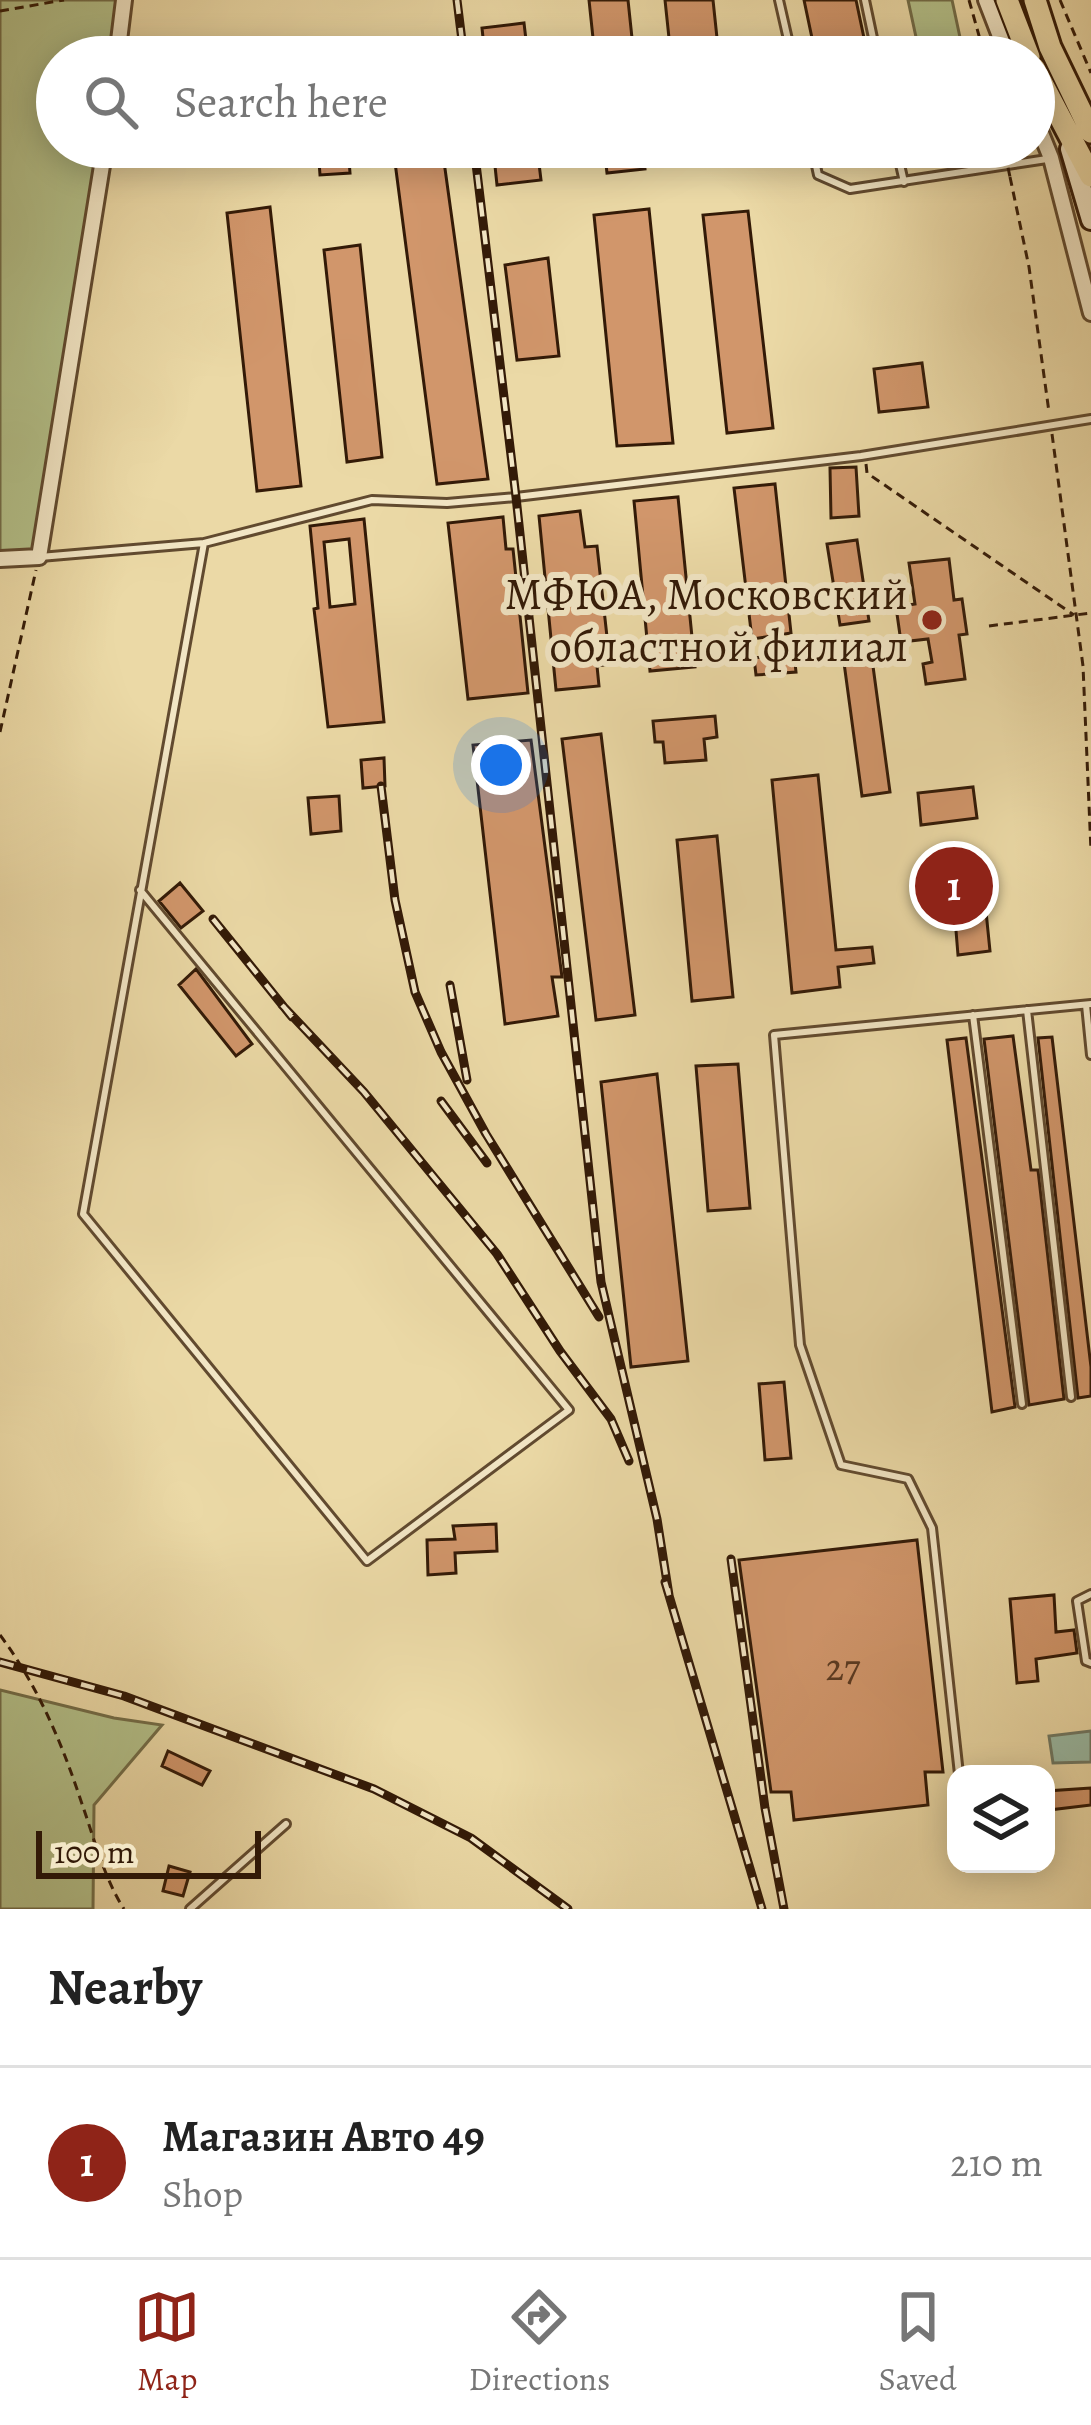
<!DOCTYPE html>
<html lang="en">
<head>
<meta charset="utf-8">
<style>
  :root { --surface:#fff; --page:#f6f6f6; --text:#222; --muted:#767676; --line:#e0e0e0; --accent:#8f2418 }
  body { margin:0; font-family:Alegreya,serif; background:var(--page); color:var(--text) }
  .controls { position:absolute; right:36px; bottom:36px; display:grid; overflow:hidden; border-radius:24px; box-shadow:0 6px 30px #0003 }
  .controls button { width:108px; height:108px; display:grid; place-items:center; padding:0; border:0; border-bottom:3px solid var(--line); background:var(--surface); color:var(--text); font:60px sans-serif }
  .scale { position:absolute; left:36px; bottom:30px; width:225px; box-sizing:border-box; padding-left:12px; border:6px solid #331a07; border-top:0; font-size:33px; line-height:42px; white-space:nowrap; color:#331a07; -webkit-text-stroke:9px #f2e6c5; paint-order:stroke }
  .you { position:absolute; left:501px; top:765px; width:42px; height:42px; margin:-30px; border:9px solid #fff; border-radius:50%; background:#1a73e8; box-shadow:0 0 0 18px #1a73e833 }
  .badge { display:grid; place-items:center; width:78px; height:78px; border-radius:50%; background:var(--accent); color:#fff; font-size:39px; font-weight:700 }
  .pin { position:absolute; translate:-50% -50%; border:6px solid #fff; box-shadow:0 3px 12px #0006 }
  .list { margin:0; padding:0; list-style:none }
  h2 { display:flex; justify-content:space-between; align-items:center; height:156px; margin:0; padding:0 48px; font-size:51px }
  h2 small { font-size:39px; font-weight:400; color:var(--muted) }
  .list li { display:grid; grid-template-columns:78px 1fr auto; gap:36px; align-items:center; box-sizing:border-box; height:192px; padding:0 48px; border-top:3px solid var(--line) }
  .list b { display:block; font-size:45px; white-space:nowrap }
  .list p { margin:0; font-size:39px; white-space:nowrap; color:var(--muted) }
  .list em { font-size:39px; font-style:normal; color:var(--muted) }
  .icon { flex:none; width:66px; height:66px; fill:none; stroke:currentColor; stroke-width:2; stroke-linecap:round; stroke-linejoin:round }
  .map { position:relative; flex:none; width:1091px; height:1909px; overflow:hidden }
  .search { position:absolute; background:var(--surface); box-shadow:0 6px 30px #0003; left:36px; right:36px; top:36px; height:132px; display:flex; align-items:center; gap:30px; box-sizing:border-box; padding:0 42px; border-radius:66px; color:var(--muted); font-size:45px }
  .sheet { height:348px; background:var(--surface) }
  nav { display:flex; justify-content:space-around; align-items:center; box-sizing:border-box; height:168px; border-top:3px solid var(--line); background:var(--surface); font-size:33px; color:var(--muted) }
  nav a { display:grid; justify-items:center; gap:6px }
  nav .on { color:var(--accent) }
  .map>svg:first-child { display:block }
  .green { fill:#b3c089; stroke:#736d48; stroke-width:3 }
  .water { fill:#99baa4; stroke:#707a65; stroke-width:3 }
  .building { fill:#d1966b; stroke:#331a07; stroke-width:3; fill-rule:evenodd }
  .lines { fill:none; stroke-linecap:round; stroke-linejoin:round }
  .lane-casing { stroke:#614a2f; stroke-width:12 }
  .street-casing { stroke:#614a2f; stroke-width:20 }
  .secondary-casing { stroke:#331a07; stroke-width:24 }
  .primary-casing { stroke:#331a07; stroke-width:27 }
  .path { stroke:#331a07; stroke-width:3; stroke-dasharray:9 6; stroke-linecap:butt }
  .lane { stroke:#f2e6c5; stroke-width:6 }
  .street { stroke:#f2e6c5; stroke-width:14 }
  .secondary { stroke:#f2e6c5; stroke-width:18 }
  .primary { stroke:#ebd9a6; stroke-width:21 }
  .rail-casing { stroke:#331a07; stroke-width:9 }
  .rail { stroke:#f2e6c5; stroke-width:4.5; stroke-dasharray:14; stroke-linecap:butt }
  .path-bridge { stroke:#331a07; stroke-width:3; stroke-dasharray:9 6; stroke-linecap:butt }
  .poi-dot { fill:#8f2418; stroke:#f2e6c5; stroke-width:4.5 }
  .labels { text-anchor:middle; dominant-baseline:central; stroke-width:12; stroke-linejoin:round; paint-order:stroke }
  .number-label { font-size:39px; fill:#5a3920 }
  .poi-label { font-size:45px; fill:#331a07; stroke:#f2e6c5; text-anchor:end }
</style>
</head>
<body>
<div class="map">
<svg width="1091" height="1909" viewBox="0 0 1091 1909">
  <rect width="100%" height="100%" fill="#ebd9a6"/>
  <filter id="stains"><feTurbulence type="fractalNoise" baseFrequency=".00167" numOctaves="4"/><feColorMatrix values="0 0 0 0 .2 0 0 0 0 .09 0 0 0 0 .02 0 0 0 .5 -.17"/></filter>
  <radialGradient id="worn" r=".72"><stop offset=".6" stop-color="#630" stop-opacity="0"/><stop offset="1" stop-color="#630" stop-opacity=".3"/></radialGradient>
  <path class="green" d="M0 0H124L117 57H57V147H105L39 557 0 559Z
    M908 0H952L961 42 919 51Z
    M0 1690 114 1718 162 1725 94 1805 93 1909H0Z"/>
  <path class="water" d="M1091 1731V1762L1053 1763 1049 1736Z"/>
  <path class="building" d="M589 0H628L634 57H595Z
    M665 0H713L719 57H671Z
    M804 0H856L868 57H816Z
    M524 23 528 57H485L482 28Z
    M318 147H348L350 173 320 175Z
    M393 147H442L488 479 437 484Z
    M493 147H537L541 180 497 185Z
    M604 147H643L645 169 607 173Z
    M952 147H995L996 152 955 161Z
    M270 207 301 486 257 491 227 213Z
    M649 209 673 443 617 446 594 215Z
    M748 211 773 428 727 433 703 215Z
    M360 245 382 457 347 462 324 250Z
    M548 258 559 356 517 360 505 265Z
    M922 363 928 407 879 412 874 369Z
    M856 467 859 516 831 518 830 468Z
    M775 484 791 633 752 639 734 488Z
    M678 497 695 667 650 671 634 501Z
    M580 511 585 547 597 546 610 664 597 666 599 686 556 690 539 516Z
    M503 517 506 549H513L528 693 468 699 448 523Z
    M364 519 384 722 328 727 314 609 318 608 310 526ZM349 539 355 604 330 607 324 542Z
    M857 540 869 621 840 625 827 544Z
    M949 559 954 600 962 599 967 634 959 635 965 679 926 684 923 664 932 662 928 639 901 642 896 607 915 604 909 563Z
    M870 644 890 792 862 796 842 648Z
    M794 653 796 672 756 675 754 658Z
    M715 716 717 737 704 739 706 760 665 763 663 742H655L653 721Z
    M601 734 635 1015 596 1020 562 739Z
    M531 740 562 977H552L558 1016 505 1024 473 745Z
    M384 758 385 786 363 788 361 760Z
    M818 775 836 950 872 947 874 963 838 967 840 987 792 993 772 780Z
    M973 787 977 818 921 825 918 793Z
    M339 796 341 831 311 834 308 798Z
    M717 836 733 997 692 1001 677 840Z
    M980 852 990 951 958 955 954 906 928 908 923 867 953 864 952 855Z
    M180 883 203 911 181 928 159 901Z
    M196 969 252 1044 236 1056 179 985Z
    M1013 1036 1031 1170H1038L1064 1399 1029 1405 984 1039Z
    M1052 1037 1091 1367V1396L1078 1398 1038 1038Z
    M966 1038 1015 1407 992 1412 947 1040Z
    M738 1064 750 1208 708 1211 696 1066Z
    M657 1074 688 1361 631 1367 601 1082Z
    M784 1382 791 1458 765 1460 759 1384Z
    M496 1524 497 1551 455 1553 456 1573 428 1575 427 1540 455 1539 453 1526Z
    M917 1540 943 1772H925L928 1805 794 1820 791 1792H771L739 1560Z
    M1054 1595 1056 1632 1074 1630 1077 1653 1036 1659 1038 1681 1017 1683 1010 1599Z
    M168 1751 210 1771 202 1785 162 1766Z
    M1091 1788V1805L1049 1810 1047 1791Z
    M169 1866 190 1872 183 1896 163 1891Z"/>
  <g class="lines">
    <defs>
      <path id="lane" d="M779 0 792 57
        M865 0 877 57
        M812 147 818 175 850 189 1047 159
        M896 147 904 182
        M40 557 204 543
        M140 890 569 1410 367 1561 83 1214 204 543 372 500 447 503 516 497 861 456 1091 419
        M1086 1005 1091 1055
        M1027 1010 1071 1397
        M973 1015 1022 1404
        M1091 1594 1077 1601 1086 1661 1091 1663
        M959 1774 932 1528 908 1479 841 1465 800 1345 774 1035 1091 1004
        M190 1909 286 1824"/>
      <path id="street" d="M986 0 1008 57
        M117 57 124 0
        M1034 116 1051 158 1091 313
        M0 559 39 557 105 147"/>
      <path id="secondary" d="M1070 149 1091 220"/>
      <path id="primary" d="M1007 0 1029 57
        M1035 0 1050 47 1091 132
        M1034 68 1091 176"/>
    </defs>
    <use href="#lane" class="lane-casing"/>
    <use href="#street" class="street-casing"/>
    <use href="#secondary" class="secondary-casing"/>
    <use href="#primary" class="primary-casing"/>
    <path class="path" d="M969 0 985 57
      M1060 0 1091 73
      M0 11 64 0
      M1004 147 1005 153
      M1010 177 1029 267 1049 412
      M1052 434 1083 666 1091 851
      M866 464 867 473 1074 615
      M989 626 1091 613
      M0 732 36 570
      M0 1635C38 1686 62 1743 82 1804 94 1838 104 1878 124 1909"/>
    <use href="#lane" class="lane"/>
    <use href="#street" class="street"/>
    <use href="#secondary" class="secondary"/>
    <use href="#primary" class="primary"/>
    <defs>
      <path id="rail" d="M457 0 464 57
        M474 147 516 497 601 1282 657 1519 669 1595
        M381 786 395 900 415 992 441 1052 486 1134 599 1317
        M213 919 292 1017
        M450 985 467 1080
        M282 1005 364 1092 497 1254 560 1351 611 1419 629 1461
        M441 1101 487 1163
        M731 1559 765 1808 784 1909
        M665 1582 762 1909
        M0 1662 124 1696 374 1789 471 1838 568 1909"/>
    </defs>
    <use href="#rail" class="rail-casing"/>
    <use href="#rail" class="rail"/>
    <path class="path-bridge" d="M1005 153 1010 177"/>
  </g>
  <circle class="poi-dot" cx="932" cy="620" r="12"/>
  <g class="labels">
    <g class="number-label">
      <text x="843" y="1666">27</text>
    </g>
    <g class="poi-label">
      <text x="908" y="594">МФЮА, Московский<tspan x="908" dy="52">областной филиал</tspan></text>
    </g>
  </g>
  <rect width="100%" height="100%" filter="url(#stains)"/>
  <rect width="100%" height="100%" fill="url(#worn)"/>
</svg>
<div class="controls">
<button><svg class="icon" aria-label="layers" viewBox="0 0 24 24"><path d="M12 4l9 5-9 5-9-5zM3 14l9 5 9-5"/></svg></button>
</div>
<div class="scale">100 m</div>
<div class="you"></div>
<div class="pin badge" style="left:954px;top:886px">1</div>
<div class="search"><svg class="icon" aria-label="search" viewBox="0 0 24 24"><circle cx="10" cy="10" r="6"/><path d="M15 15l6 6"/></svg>Search here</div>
</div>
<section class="sheet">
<h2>Nearby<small></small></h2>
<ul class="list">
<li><span class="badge">1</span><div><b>Магазин Авто 49</b><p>Shop</p></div><em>210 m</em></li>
</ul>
</section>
<nav>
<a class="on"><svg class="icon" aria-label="map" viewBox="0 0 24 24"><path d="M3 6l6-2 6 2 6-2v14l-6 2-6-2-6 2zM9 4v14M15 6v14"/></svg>Map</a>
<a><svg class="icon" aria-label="directions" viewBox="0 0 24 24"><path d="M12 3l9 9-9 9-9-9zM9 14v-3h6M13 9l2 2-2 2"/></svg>Directions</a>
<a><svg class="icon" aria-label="saved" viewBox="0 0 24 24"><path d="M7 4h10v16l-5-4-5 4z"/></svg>Saved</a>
</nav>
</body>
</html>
